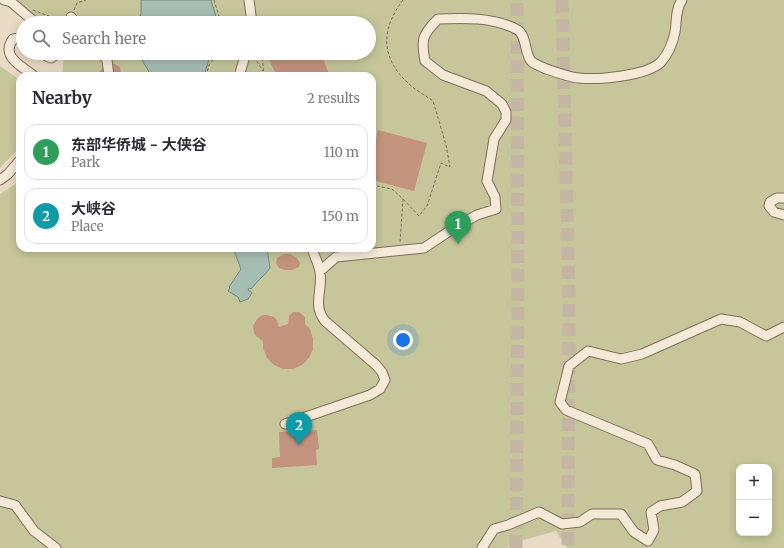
<!DOCTYPE html>
<html lang="en">
<head>
<meta charset="utf-8">
<style>
  :root { --surface:#fff; --page:#f2f2f3; --text:#2b2b33; --muted:#7c7c81; --line:#e1e1e2; --accent:#ea580c }
  body { margin:0; font-family:Merriweather,"Noto Sans SC",serif; background:var(--page); color:var(--text) }
  .controls { position:absolute; right:12px; bottom:12px; display:grid; overflow:hidden; border-radius:8px; box-shadow:0 2px 10px #0003 }
  .controls button { width:36px; height:36px; display:grid; place-items:center; padding:0; border:0; border-bottom:1px solid var(--line); background:var(--surface); color:var(--text); font:20px sans-serif }
  .you { position:absolute; left:403px; top:340px; width:14px; height:14px; margin:-10px; border:3px solid #fff; border-radius:50%; background:#1a73e8; box-shadow:0 0 0 6px #1a73e833 }
  .badge { display:grid; place-items:center; width:26px; height:26px; border-radius:50%; background:var(--accent); color:#fff; font-size:13px; font-weight:700 }
  .pin { position:absolute; translate:-50% -33px; filter:drop-shadow(0 1px 2px #0008) }
  .pin::after { content:''; position:absolute; top:21px; width:14px; height:12px; background:inherit; clip-path:polygon(0 0,100% 0,50% 100%) }
  .list { margin:0; padding:0; list-style:none }
  h2 { display:flex; justify-content:space-between; align-items:center; height:52px; margin:0; padding:0 16px; font-size:17px }
  h2 small { font-size:13px; font-weight:400; color:var(--muted) }
  .list li { display:grid; grid-template-columns:26px 1fr auto; gap:12px; align-items:center; box-sizing:border-box; height:56px; margin:0 8px 8px; padding:0 8px; border:1px solid var(--line); border-radius:12px }
  .list b { display:block; font-size:15px; white-space:nowrap }
  .list p { margin:0; font-size:13px; white-space:nowrap; color:var(--muted) }
  .list em { font-size:13px; font-style:normal; color:var(--muted) }
  .icon { flex:none; width:22px; height:22px; fill:none; stroke:currentColor; stroke-width:2; stroke-linecap:round; stroke-linejoin:round }
  .map { position:relative; flex:none; width:784px; height:548px; overflow:hidden }
  .search { position:absolute; background:var(--surface); box-shadow:0 2px 10px #0003; left:16px; top:16px; width:360px; height:44px; display:flex; align-items:center; gap:10px; box-sizing:border-box; padding:0 14px; border-radius:22px; color:var(--muted); font-size:15px }
  .panel { position:absolute; background:var(--surface); box-shadow:0 2px 10px #0003; left:16px; top:72px; width:360px; height:180px; border-radius:12px }
  .map>svg:first-child { display:block }
  .green { fill:#c6c69a; fill-rule:evenodd }
  .water { fill:#a6bdb4; stroke:#6e8a80 }
  .building { fill:#c4937e }
  .lines { fill:none; stroke-linecap:round; stroke-linejoin:round }
  .highway-tunnel { stroke:#c5b6a4; stroke-width:13; stroke-dasharray:13 6; stroke-linecap:butt }
  .minor-casing { stroke:#826c5d; stroke-width:11 }
  .path { stroke:#826c5d; stroke-width:1; stroke-dasharray:3 2; stroke-linecap:butt }
  .minor { stroke:#f5e9d7; stroke-width:9 }
</style>
</head>
<body>
<div class="map">
<svg width="784" height="548" viewBox="0 0 784 548">
  <rect width="100%" height="100%" fill="#e9dac5"/>
  <path class="green" d="M17 0H784V548H567L556 531 512 543 507 548H0V194L20 181V248H372V76H62L64 53H369V23H43ZM739 467H769V533H739Z
    M0 66 20 80V147L0 168Z"/>
  <path class="water" d="M141 0H211L218 23H132L141 15Z
    M141 53H211L204 76H150C149 67 140 63 141 53Z
    M233 248H267L270 268C265 275 257 281 251 289L249 288 248 290 252 293 248 299 240 302 238 297 228 291 230 288 229 287 241 269Z"/>
  <path class="building" d="M268 53 275 54 276 53H318L323 59 330 76H277L268 58Z
    M109 64H115L120 67 121 76H100V71L104 67Z
    M378 130 427 143 414 191 372 180V153Z
    M273 248H293L290 250 284 251Z
    M284 254H290L297 258 300 263 299 267 292 270H285L279 268 276 263 277 258Z
    M293 312H299L305 317V324L310 329 313 339V349L309 358 302 365 293 369H283L274 365 267 358 263 348V341L256 336 254 333 253 326 257 319 263 315H267L274 317 277 320 279 327 288 324 289 316Z
    M317 430 319 449 316 450 317 465 272 468V458L280 457 279 432Z"/>
  <g class="lines">
    <path class="highway-tunnel" d="M562 0 569 300 568 548
      M516 548 518 288 517 0"/>
    <defs>
      <path id="minor" d="M4 0 11 2 36 23
        M249 0 252 23
        M71 17 76 23
        M23 39 20 38 13 39C0 57 22 66 34 76
        M41 53 44 55 51 58 58 53
        M101 53 107 60 109 76
        M239 76 246 53
        M0 180 8 174 20 160
        M784 198H777L770 202 769 206 774 212 784 215
        M320 271 336 257 424 248 454 228 477 215 496 209 495 197 487 181 494 139 506 120V112L502 104 486 91 443 75 425 61C421 39 422 35 438 19 463 18 493 17 516 29 527 34 524 52 531 61 534 64 540 66 544 68 555 72 568 77 579 78 598 80 647 76 661 62 668 54 673 42 675 32 677 21 675 10 682 0
        M285 424 370 395 380 389 385 380 382 372 376 365 325 321C312 305 323 290 320 272 319 264 314 256 312 248
        M0 501 15 505 34 531 56 548
        M482 548 494 529 508 525 539 512 562 524 580 522 592 514H621L634 532 648 541 654 530 651 512 660 506 682 502 697 491 695 474 675 465 657 460 648 444 566 410 560 402 569 366 588 351 621 359 642 354 721 319 740 322 766 336 784 327"/>
    </defs>
    <use href="#minor" class="minor-casing"/>
    <path class="path" d="M214 0 221 23
      M403 0C381 29 380 57 408 83 415 90 425 95 433 101L446 145 450 167 441 163 427 206 419 216 403 199
      M33 10 59 20 64 19
      M74 10 77 3 86 0
      M262 53 264 76
      M254 57 263 71
      M206 76 209 65 215 57V53
      M372 185 392 189 403 199 400 243"/>
    <use href="#minor" class="minor"/>
  </g>
</svg>
<div class="controls">
<button>+</button>
<button>−</button>
</div>
<div class="you"></div>
<div class="pin badge" style="left:458px;top:244px;background:#2e9e5b">1</div>
<div class="pin badge" style="left:299px;top:445px;background:#0f9aa8">2</div>
<div class="search"><svg class="icon" aria-label="search" viewBox="0 0 24 24"><circle cx="10" cy="10" r="6"/><path d="M15 15l6 6"/></svg>Search here</div>
<section class="panel">
<h2>Nearby<small>2 results</small></h2>
<ul class="list">
<li><span class="badge" style="background:#2e9e5b">1</span><div><b>东部华侨城 - 大侠谷</b><p>Park</p></div><em>110 m</em></li>
<li><span class="badge" style="background:#0f9aa8">2</span><div><b>大峡谷</b><p>Place</p></div><em>150 m</em></li>
</ul>
</section>
</div>
</body>
</html>
